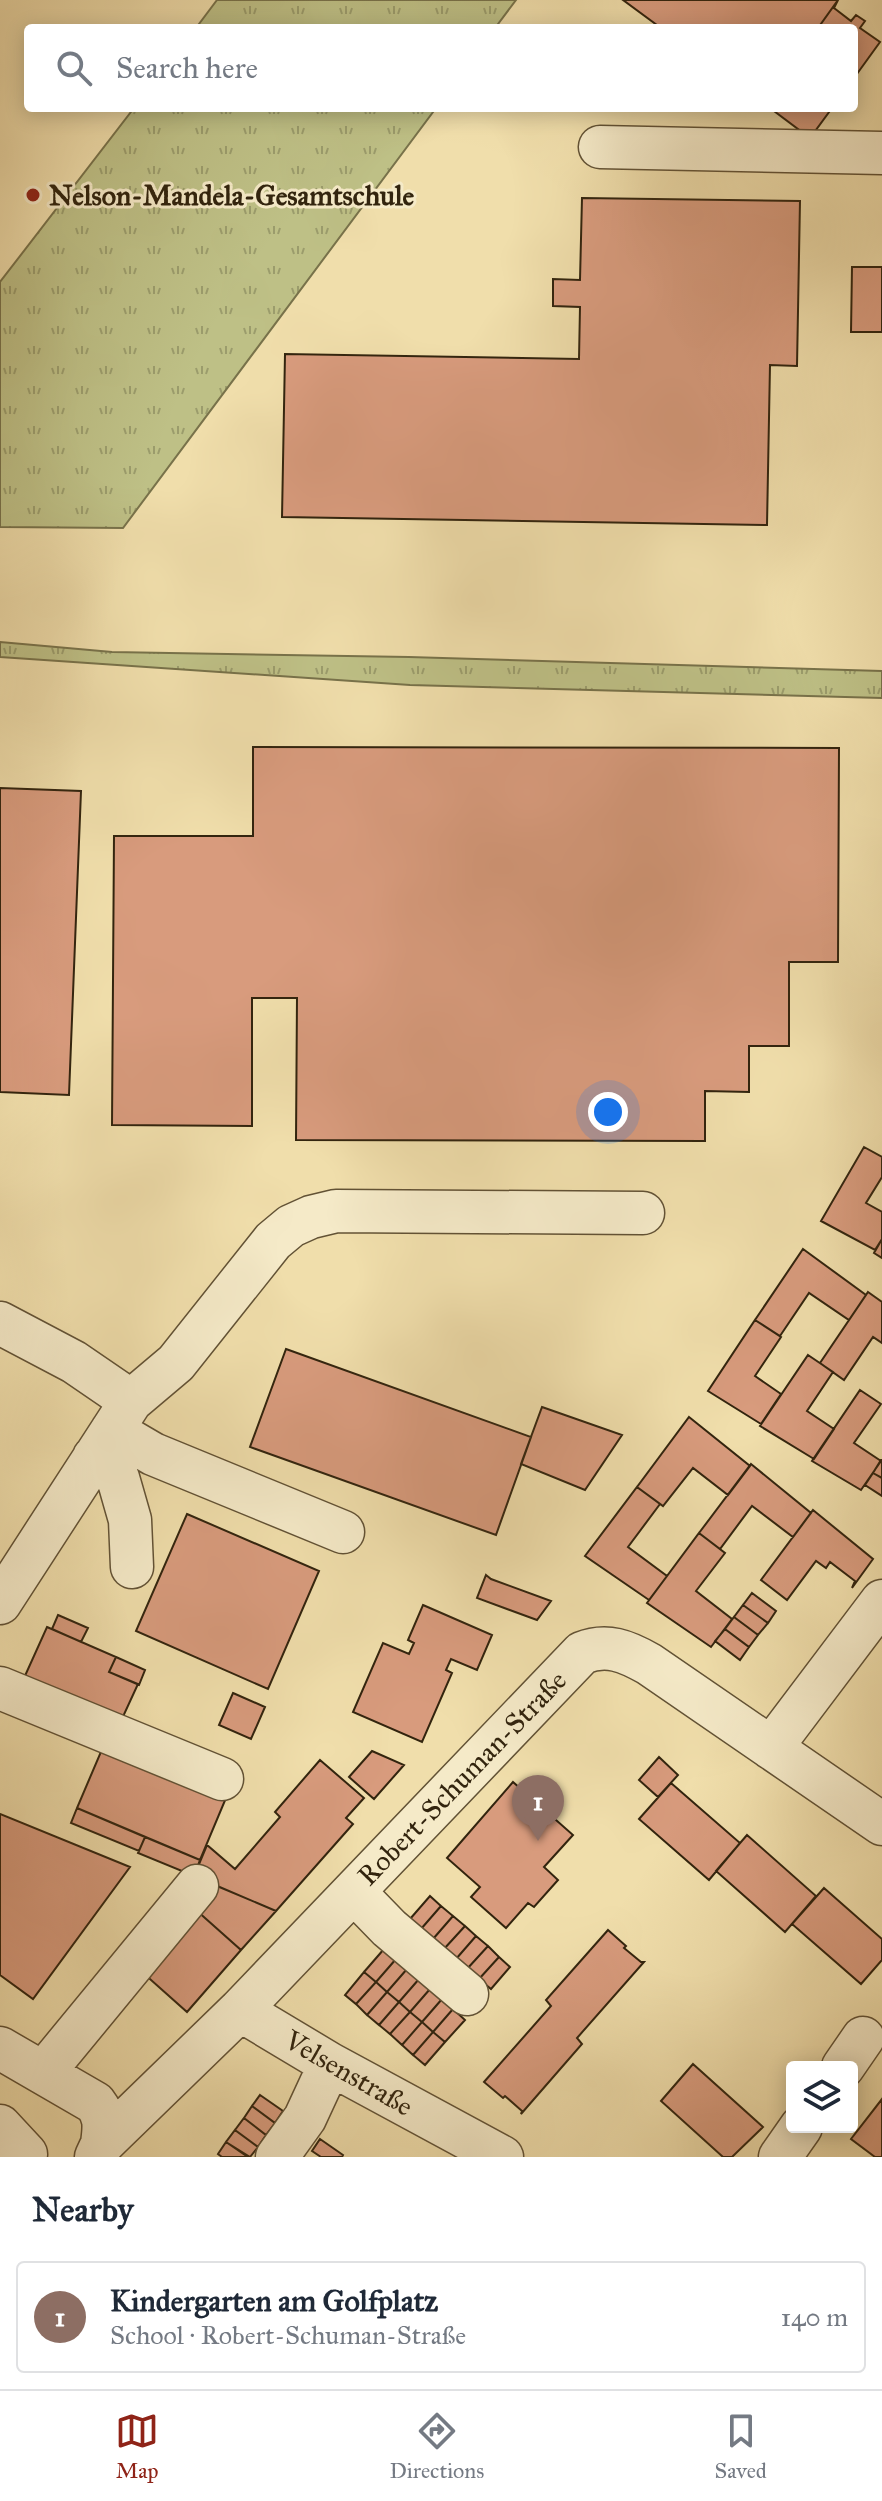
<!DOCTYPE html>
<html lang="en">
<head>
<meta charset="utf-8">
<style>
  :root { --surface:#fff; --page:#f6f6f7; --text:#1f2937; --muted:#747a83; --line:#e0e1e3; --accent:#8f2418 }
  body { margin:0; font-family:"IM FELL Great Primer",serif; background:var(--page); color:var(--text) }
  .controls { position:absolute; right:24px; bottom:24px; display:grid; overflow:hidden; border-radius:8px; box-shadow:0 4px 20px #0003 }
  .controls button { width:72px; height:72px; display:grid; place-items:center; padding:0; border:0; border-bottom:2px solid var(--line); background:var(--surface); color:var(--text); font:40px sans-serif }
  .you { position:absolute; left:608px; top:1112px; width:28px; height:28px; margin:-20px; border:6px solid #fff; border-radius:50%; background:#1a73e8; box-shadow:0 0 0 12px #1a73e833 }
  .badge { display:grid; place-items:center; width:52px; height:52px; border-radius:50%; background:var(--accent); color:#fff; font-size:26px; font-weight:700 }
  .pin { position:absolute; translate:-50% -66px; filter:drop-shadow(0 2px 4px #0008) }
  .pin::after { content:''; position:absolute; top:42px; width:28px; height:24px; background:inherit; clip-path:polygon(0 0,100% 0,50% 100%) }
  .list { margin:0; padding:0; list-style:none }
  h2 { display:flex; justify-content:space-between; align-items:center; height:104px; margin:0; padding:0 32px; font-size:34px }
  h2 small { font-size:26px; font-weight:400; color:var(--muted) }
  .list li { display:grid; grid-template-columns:52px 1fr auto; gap:24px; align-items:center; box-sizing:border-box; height:112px; margin:0 16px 16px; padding:0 16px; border:2px solid var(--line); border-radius:8px }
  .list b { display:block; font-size:30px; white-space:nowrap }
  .list p { margin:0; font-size:26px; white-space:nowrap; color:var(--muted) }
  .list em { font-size:26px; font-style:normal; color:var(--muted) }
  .icon { flex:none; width:44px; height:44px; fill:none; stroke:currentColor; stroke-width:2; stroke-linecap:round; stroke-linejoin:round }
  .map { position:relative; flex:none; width:882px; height:2157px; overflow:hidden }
  .search { position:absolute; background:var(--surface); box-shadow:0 4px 20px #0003; left:24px; right:24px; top:24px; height:88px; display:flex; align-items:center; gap:20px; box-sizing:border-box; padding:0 28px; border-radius:8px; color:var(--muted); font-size:30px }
  .sheet { height:232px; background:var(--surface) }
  nav { display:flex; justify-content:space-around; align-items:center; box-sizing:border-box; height:112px; border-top:2px solid var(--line); background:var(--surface); font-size:22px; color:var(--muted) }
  nav a { display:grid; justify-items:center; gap:4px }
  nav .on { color:var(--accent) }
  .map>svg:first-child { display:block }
  .grass { fill:url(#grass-tufts); stroke:#78724a; stroke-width:2 }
  .building { fill:#d89b7d; stroke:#32240e; stroke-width:2 }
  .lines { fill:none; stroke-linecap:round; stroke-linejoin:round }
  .minor-casing { stroke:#625235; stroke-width:45 }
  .minor { stroke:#f5eac8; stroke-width:42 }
  .poi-dot { fill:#8f2418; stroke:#f5eac8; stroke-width:3 }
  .labels { text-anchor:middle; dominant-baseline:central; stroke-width:6; stroke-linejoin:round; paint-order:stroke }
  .poi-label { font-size:28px; font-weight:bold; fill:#32240e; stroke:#f5eac8; text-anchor:start }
  .street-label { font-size:28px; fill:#32240e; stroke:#f5eac8 }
</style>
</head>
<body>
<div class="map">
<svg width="882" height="2157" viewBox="0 0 882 2157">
  <defs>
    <pattern id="grass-tufts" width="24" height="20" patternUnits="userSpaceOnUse" patternTransform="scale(2)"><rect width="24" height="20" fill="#bec086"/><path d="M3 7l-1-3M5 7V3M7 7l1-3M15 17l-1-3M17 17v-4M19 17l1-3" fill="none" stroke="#9b9c6c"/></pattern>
  </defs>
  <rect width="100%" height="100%" fill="#f0deab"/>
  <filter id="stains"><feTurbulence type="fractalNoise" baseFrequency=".0025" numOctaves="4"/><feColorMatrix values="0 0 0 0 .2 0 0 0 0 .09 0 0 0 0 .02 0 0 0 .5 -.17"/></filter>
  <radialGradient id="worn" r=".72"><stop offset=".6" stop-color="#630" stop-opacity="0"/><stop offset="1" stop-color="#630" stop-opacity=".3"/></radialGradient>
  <path class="grass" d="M217 0H516L495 28H196Z
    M134 108H436L123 528 0 527V282Z
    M0 642 112 652 409 657 882 671V698L410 685 0 657Z"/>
  <path class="building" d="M623 0H838L818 28H661Z
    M838 0 834 8 851 21 856 15 865 21 860 28 880 42 854 78V28H818Z
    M770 108H832L810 138Z
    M582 198 800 201 797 366 770 365 767 525 282 517 285 354 579 359 580 307 553 306V279L580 280Z
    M852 267H882V332H851Z
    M253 747 839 748 838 962H789V1046H749V1092L705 1091V1141L296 1140 297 998H252V1126L112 1125 114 836H253Z
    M0 788 81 791 69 1095 0 1092Z
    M864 1147 882 1157V1177L866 1203 882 1212V1239L875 1250 821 1221Z
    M882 1239V1258L874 1253Z
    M803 1249 866 1295 849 1320 809 1293 780 1336 755 1320Z
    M868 1292 882 1302V1343L873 1337 844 1380 820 1363Z
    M755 1320 781 1337 755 1376 781 1394 761 1424 708 1391Z
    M286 1349 531 1437 496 1535 250 1447Z
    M808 1355 833 1372 807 1411 834 1429 814 1459 760 1426Z
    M860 1390 881 1404 854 1443 881 1461 861 1490 812 1461Z
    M542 1407 622 1435 585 1490 521 1464Z
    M689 1417 750 1466 728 1495 693 1468 663 1506 637 1487Z
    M881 1460H882V1478L873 1473Z
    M751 1464 811 1513 793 1537 752 1506 720 1549 699 1533Z
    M873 1473 882 1478V1496L865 1485Z
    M637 1487 660 1504 628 1547 667 1576 649 1600 585 1556Z
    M813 1510 873 1559 852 1588 855 1581 830 1562 826 1568 816 1561 787 1600 761 1580Z
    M187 1514 319 1571 268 1689 136 1631Z
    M699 1533 725 1553 696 1591 732 1619 711 1647 647 1603Z
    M486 1575 491 1579 551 1601 537 1620 477 1598Z
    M752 1593 776 1611 768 1623 743 1605Z
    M423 1605 492 1635 477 1670 451 1659 446 1670 452 1673 422 1742 353 1712 383 1643 409 1654 414 1643 408 1640Z
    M743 1605 768 1623 758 1635 734 1617Z
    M58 1615 88 1628 81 1642 52 1629Z
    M734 1617 758 1635 749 1647 725 1629Z
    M47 1627 116 1657 109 1672 138 1684 121 1721 24 1678Z
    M725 1629 749 1647 740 1660 715 1641Z
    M116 1657 145 1670 139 1685 109 1672Z
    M233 1693 265 1707 251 1739 219 1725Z
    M103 1747 226 1798 200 1860 77 1808Z
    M372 1751 404 1765 374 1799 349 1777Z
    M659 1757 678 1775 658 1797 639 1780Z
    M320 1760 364 1798 346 1818 353 1824 276 1911 194 1876 207 1845 235 1869 280 1817 275 1812Z
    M513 1782 573 1835 544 1867 558 1880 534 1907 528 1903 506 1928 471 1897 480 1887 447 1858Z
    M671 1783 740 1843 709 1880 639 1819Z
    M77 1808 145 1837 139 1851 71 1823Z
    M0 1814 130 1867 33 1999 0 1975Z
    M747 1835 816 1896 785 1932 716 1871Z
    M145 1837 200 1860 194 1876 138 1853Z
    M217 1886 276 1911 241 1950 196 1910Z
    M824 1888 882 1939V1960L861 1984 792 1924Z
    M430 1896 441 1906 421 1929 410 1919Z
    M441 1906 453 1916 433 1939 421 1929Z
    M196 1910 241 1950 187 2012 142 1972Z
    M453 1916 465 1926 444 1949 433 1939Z
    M465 1926 476 1936 456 1959 444 1949Z
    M608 1930 626 1946 624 1948 641 1962H644L577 2038 582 2044 521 2114 522 2111 505 2096 503 2098 484 2082 551 2006 546 2000Z
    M476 1936 488 1946 467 1969 456 1959Z
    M488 1946 499 1957 479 1979 467 1969Z
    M384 1949 396 1959 376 1982 364 1972Z
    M499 1957 510 1967 491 1989 479 1979Z
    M396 1959 407 1969 387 1992 376 1982Z
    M407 1969 419 1979 399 2002 387 1992Z
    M364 1972 376 1982 356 2004 345 1995Z
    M419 1979 430 1989 410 2012 399 2002Z
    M376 1982 387 1992 367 2015 356 2004Z
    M430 1989 442 1999 422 2022 410 2012Z
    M387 1992 399 2002 379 2025 367 2015Z
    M442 1999 453 2009 433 2032 422 2022Z
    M399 2002 410 2012 390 2034 379 2025Z
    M453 2009 465 2020 445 2042 433 2032Z
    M410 2012 422 2022 402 2045 390 2034Z
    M422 2022 433 2032 413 2055 402 2045Z
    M433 2032 445 2042 425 2065 413 2055Z
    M693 2064 763 2127 732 2157H723L661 2101Z
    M260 2095 283 2111 275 2123 252 2106Z
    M882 2099V2157H875L851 2139Z
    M252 2106 275 2123 266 2135 244 2118Z
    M244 2118 266 2135 258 2147 235 2130Z
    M235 2130 258 2147 250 2157 226 2142Z
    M320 2139 343 2155 342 2157H321L312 2151Z
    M226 2142 248 2157H222L218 2154Z"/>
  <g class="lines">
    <defs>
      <path id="minor" d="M600 147 882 153
        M0 1323 74 1362 131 1401
        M112 1430 153 1454 343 1532
        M94 1457 118 1478 130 1520 132 1567
        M0 1603 131 1401 176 1363 273 1241 291 1226 311 1217 336 1211 643 1213
        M0 1688 222 1779
        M771 1748 882 1601
        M354 1892 389 1928 467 1994
        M240 2010 330 2064 502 2157
        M0 2048 95 2103C106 2117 104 2128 102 2144
        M843 2067 863 2038
        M44 2072 197 1886
        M0 2126 26 2154
        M96 2157 102 2144 240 2010 582 1653C607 1643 626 1651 649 1664L882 1824
        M277 2157 305 2118 330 2064
        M780 2157 801 2127"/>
    </defs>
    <use href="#minor" class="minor-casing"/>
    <use href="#minor" class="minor"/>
  </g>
  <circle class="poi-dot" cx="33" cy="195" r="8"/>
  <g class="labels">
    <g class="poi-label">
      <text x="49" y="195">Nelson-Mandela-Gesamtschule</text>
    </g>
    <g class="street-label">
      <text transform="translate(462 1778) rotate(-46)">Robert-Schuman-Straße</text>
      <text transform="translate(349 2073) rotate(30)">Velsenstraße</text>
    </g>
  </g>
  <rect width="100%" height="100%" filter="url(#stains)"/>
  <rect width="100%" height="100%" fill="url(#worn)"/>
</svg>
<div class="controls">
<button><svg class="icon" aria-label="layers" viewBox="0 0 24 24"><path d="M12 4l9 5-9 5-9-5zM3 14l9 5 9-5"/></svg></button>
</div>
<div class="you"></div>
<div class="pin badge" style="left:538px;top:1841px;background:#8d6e63">1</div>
<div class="search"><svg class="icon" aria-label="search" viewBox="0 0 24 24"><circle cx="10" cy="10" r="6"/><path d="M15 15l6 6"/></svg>Search here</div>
</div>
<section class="sheet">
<h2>Nearby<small></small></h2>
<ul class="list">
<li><span class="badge" style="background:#8d6e63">1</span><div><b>Kindergarten am Golfplatz</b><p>School · Robert-Schuman-Straße</p></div><em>140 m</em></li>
</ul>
</section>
<nav>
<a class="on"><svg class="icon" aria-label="map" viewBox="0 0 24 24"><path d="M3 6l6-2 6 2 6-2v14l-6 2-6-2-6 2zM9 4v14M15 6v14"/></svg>Map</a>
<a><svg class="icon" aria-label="directions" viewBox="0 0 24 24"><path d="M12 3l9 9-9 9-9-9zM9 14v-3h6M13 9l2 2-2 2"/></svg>Directions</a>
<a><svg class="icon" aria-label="saved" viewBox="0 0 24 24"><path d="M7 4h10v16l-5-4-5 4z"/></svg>Saved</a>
</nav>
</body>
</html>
